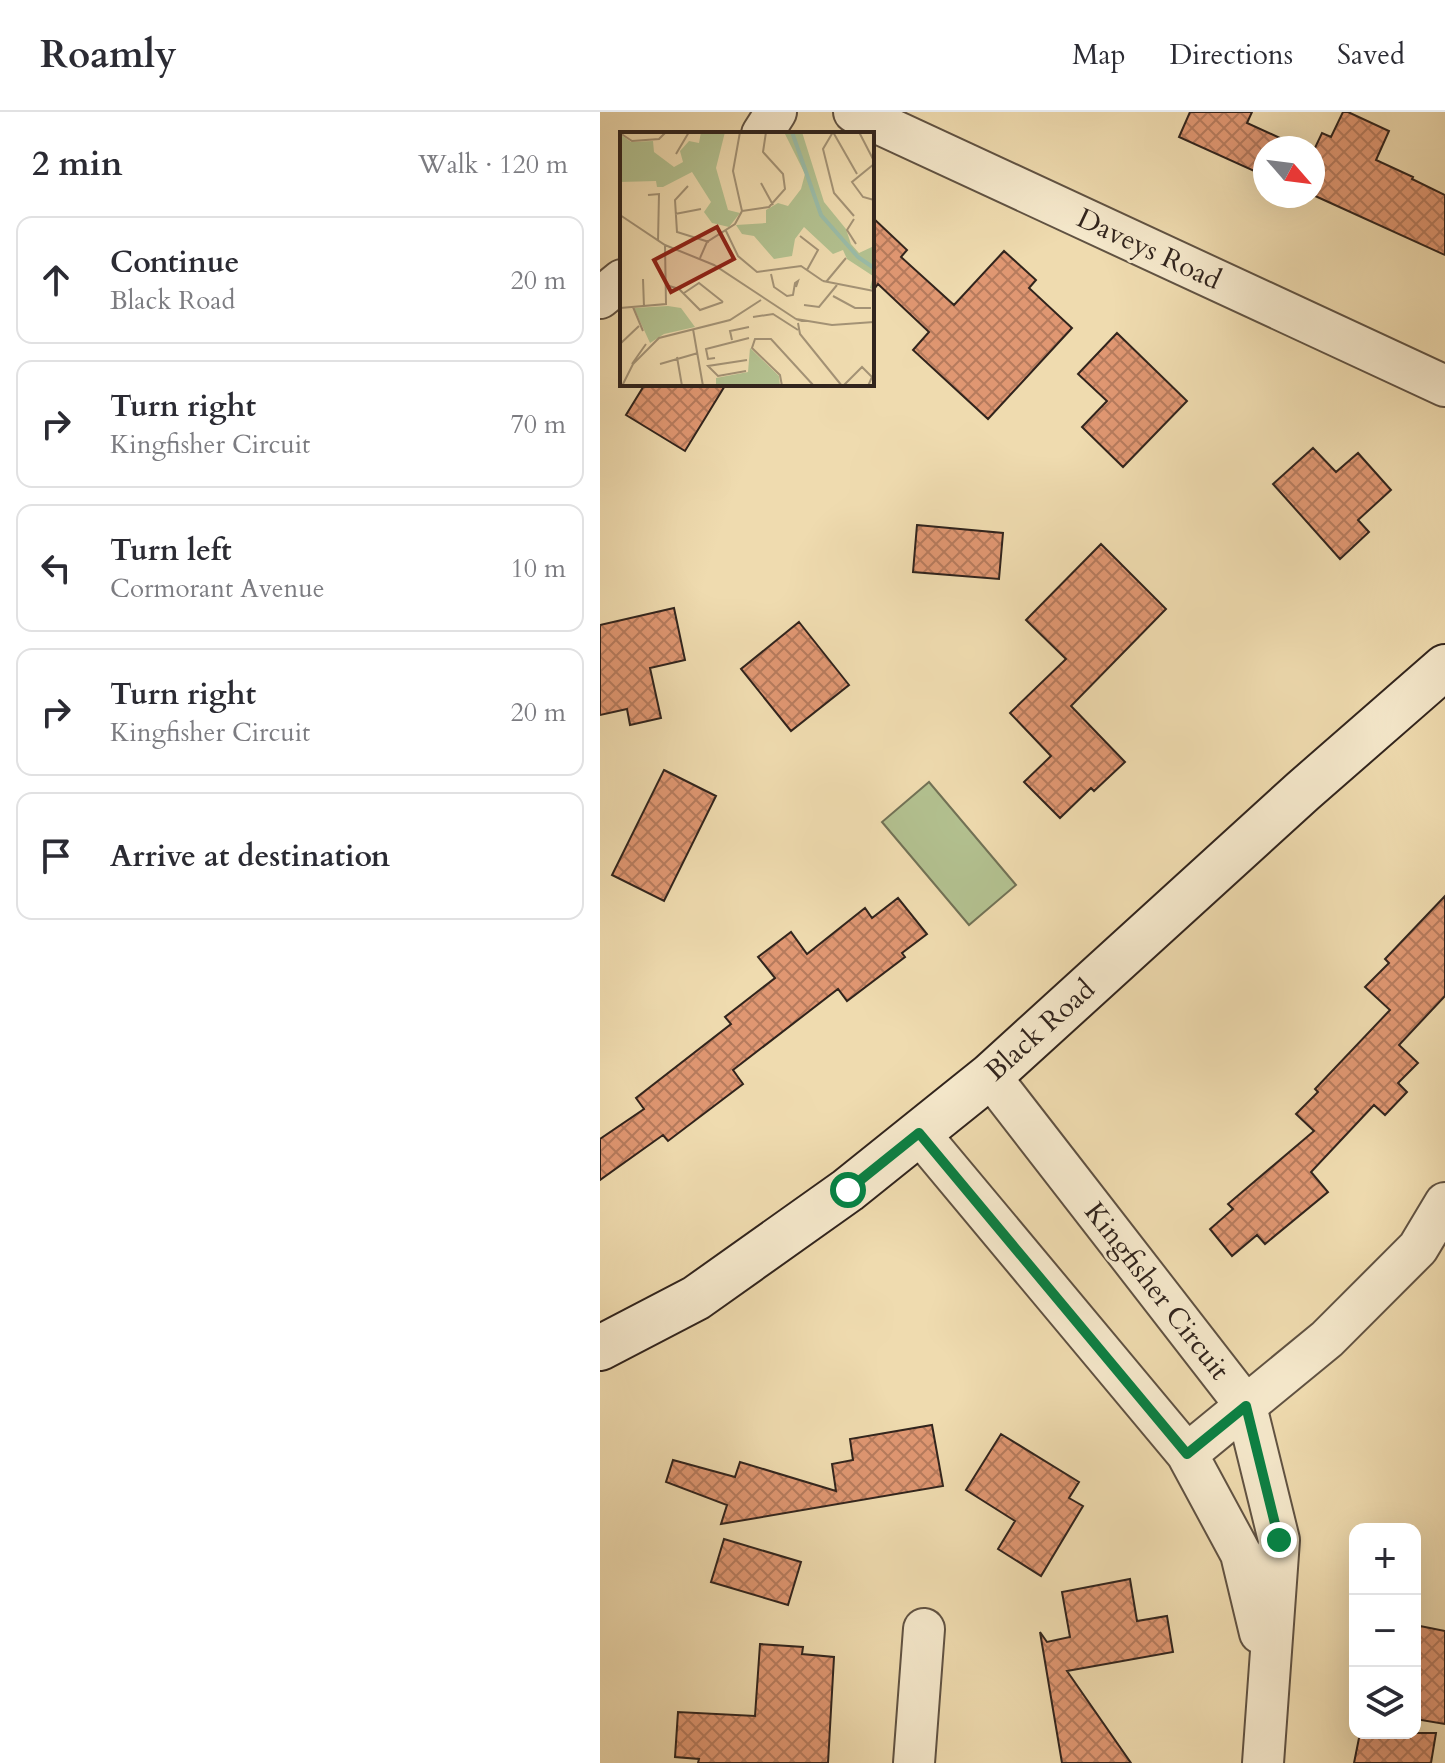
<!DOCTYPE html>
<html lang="en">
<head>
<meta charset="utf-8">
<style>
  :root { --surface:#fff; --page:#f7f7f7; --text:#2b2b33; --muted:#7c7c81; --line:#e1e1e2 }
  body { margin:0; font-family:Cardo,serif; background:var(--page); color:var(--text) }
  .controls { position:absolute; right:24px; bottom:24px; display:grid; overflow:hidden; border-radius:16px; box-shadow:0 8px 32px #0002 }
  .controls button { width:72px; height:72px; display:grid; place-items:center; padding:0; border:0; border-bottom:2px solid var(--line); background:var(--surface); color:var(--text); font:40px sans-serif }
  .compass { position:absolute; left:653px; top:24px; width:72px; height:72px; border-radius:50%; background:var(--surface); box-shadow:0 8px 32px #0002; rotate:118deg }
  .stop { position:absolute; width:24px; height:24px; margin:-18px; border:6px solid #0b8043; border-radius:50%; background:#fff }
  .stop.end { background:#0b8043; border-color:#fff; box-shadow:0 2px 8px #0008 }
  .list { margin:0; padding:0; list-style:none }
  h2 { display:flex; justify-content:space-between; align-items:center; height:104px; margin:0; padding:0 32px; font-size:34px }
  h2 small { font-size:26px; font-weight:400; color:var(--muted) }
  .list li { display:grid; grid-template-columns:52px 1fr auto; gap:24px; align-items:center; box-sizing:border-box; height:128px; margin:0 16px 16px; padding:0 16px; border:2px solid var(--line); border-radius:16px }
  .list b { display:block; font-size:30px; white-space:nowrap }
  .list p { margin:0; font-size:26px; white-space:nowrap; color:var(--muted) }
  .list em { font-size:26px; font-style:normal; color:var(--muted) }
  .icon { flex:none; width:44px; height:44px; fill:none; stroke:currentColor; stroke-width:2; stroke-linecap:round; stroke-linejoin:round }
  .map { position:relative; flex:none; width:845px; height:1651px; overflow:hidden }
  header { display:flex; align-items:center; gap:48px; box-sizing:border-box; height:112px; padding:0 40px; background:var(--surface); border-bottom:2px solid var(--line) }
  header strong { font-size:38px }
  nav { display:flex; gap:44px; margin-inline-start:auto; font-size:28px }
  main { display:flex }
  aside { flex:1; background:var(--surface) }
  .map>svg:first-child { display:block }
  .grass { fill:#b3c190; stroke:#727256; stroke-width:2 }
  .building { fill:url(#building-cross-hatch); stroke:#31241d; stroke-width:2 }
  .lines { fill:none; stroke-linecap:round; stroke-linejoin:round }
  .minor-casing { stroke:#605242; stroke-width:44 }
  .secondary-casing { stroke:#31241d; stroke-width:48 }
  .minor { stroke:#f5e8cb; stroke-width:40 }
  .secondary { stroke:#f5e8cb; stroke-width:44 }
  .route { stroke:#0b8043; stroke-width:10 }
  .labels { text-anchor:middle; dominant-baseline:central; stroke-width:6; stroke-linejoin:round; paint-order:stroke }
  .street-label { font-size:28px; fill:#31241d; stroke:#f5e8cb }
  .inset-river { fill:none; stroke:#9abba7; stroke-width:4 }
  .inset-road { fill:none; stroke:#a39275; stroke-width:2 }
  .view { fill:#8f2418; fill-opacity:0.15; stroke:#8f2418; stroke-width:4 }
  .inset-edge { fill:none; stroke:#31241d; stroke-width:4 }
</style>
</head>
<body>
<header>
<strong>Roamly</strong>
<nav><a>Map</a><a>Directions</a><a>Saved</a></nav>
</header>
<main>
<aside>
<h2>2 min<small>Walk · 120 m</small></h2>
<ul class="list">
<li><svg class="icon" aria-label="ahead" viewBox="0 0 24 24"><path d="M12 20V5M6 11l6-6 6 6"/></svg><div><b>Continue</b><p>Black Road</p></div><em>20 m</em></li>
<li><svg class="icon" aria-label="right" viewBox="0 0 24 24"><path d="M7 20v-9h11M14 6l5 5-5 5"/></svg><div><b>Turn right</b><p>Kingfisher Circuit</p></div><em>70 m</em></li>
<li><svg class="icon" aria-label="left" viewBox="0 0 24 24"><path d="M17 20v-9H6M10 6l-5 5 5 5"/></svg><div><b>Turn left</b><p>Cormorant Avenue</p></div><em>10 m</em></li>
<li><svg class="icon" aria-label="right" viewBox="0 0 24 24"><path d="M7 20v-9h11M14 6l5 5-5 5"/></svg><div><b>Turn right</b><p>Kingfisher Circuit</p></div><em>20 m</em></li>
<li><svg class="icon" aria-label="arrive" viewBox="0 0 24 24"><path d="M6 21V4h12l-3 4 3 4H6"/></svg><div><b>Arrive at destination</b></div></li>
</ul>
</aside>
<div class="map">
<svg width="845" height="1651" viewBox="0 0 845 1651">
  <defs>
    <pattern id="building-cross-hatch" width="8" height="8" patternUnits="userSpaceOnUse" patternTransform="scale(2)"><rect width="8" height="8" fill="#e09772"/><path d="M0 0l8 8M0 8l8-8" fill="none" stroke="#b67b5d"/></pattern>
  </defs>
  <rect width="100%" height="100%" fill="#efdbaf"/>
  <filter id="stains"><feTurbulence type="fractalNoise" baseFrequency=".0025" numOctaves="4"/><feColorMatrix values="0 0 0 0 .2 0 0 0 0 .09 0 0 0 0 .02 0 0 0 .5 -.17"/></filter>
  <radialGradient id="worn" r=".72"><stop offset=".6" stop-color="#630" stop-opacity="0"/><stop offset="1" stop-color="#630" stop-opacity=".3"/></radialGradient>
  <path class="grass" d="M329 670 416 773 369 813 282 710Z"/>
  <path class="building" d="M590 0H652L647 11 680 26 675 36H665V58L663 63 579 25Z
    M743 0H748L789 19 776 48 813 65 812 67 845 83V143L713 83V40L722 21 731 25Z
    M272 105 307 138 301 145 354 193 404 139 436 168 429 176 472 216 388 307 313 238 329 220 278 172 272 180Z
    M517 221 587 289 523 355 482 315 507 289 478 262Z
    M45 272H126L85 339 26 303Z
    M713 336 736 360 758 341 791 378 758 408 769 420 740 447 673 372Z
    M317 413 403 421 399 467 313 460Z
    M501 432 566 497 471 594 525 650 494 679 491 676 460 706 424 670 451 644 410 601 466 547 426 508Z
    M74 496 85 548 50 556 61 606 30 613 27 597 0 603V513Z
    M199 510 249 573 191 619 141 557Z
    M64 658 116 684 64 789 12 763Z
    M845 784V884L799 933 818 951 798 971 807 980 785 1003 774 993 711 1060 728 1080 665 1132 657 1123 632 1144 610 1117 633 1097 628 1092 714 1019 696 1002 718 980 715 977 790 898 765 875 789 851 785 847Z
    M298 786 327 822 302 841 305 845 247 889 238 877 133 958 143 972 68 1029 63 1023 0 1068V1027L44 997 36 986 131 912 125 905 175 866 158 845 191 820 207 842 265 796 272 806Z
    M332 1313 343 1374 121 1412 127 1393 66 1370 73 1348 135 1365 140 1350 236 1379 232 1352 253 1348 250 1327Z
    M401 1322 479 1370 469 1386 483 1394 441 1464 398 1437 415 1409 366 1378Z
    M124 1427 201 1450 188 1493 111 1470Z
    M530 1467 537 1509 567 1504 573 1540 467 1559 531 1651H462L440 1520 447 1530 470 1525 462 1480Z
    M815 1513 845 1519V1612L815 1607Z
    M160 1532 203 1535 202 1542 234 1545 228 1651H98L99 1647 75 1645 78 1600 155 1604Z
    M760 1621H836L831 1651H754Z"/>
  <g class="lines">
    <defs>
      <path id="minor" d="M254 0 845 274
        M162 22 176 0
        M0 186 22 168
        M390 964 646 1294 679 1428 663 1651
        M319 1021 587 1342 641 1442 660 1521
        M587 1342 727 1227 818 1136 845 1091
        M314 1651 324 1517"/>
      <path id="secondary" d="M0 1236 96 1186 248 1078 390 964 703 679 845 555"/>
    </defs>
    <use href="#minor" class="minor-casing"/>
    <use href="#secondary" class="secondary-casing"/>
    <use href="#minor" class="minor"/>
    <use href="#secondary" class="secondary"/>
  </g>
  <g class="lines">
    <path class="route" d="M248 1078 319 1021 587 1342 646 1294 679 1428"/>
  </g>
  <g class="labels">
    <g class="street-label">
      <text transform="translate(549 137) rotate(25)">Daveys Road</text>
      <text transform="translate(440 918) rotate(-42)">Black Road</text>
      <text transform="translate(557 1179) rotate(52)">Kingfisher Circuit</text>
    </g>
  </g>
  <g transform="translate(20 20)">
    <rect width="254" height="254" fill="#efdbaf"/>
    <path d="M81 0H105L96 36 108 78 120 81 109 95 92 91 84 80 91 70 72 40 43 55H37L36 49 0 50V2L11 10 33 9 34 20 54 35 63 30 60 19 69 9 79 11ZM164 0H182L204 70 226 97 231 112 239 121 254 114V158L250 156 253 144 227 127 223 118 213 122 184 95 175 107 172 124 154 127 134 104 122 102 116 93 146 91V78L158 71 168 74 181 57 185 42ZM48 174 61 176 75 195 44 202 30 211 14 176ZM130 216 159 244 160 254H96V246L128 240Z" fill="#b3c190"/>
    <path class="inset-river" d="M172 0 201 83 238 125 254 136"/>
    <path class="inset-road" d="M213 0 203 17 214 61 234 84M213 0 237 42M239 0 254 29M0 1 12 9 39 7 46 0M56 22 69 0M254 32 232 50 243 65 254 68M141 51 153 73M68 54 55 68 57 100 89 110M28 63 39 62 38 109M122 79 149 75 165 57 163 42 143 20 146 0M55 82 81 77M0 83 45 113 94 133 176 187M106 99 118 124 137 140 181 134 203 149M180 104 198 118 187 138M232 106 236 112 227 98 234 87M80 126 87 110 115 92 122 79 113 39 120 0M151 142 154 155 167 164 173 163 175 151 178 149 176 155M23 147 24 175M203 149 254 159M206 150 226 126M46 153 59 157 80 178 103 170M64 161 79 151 103 170M213 164 235 176H251M184 173 199 175 217 153M13 175 23 199M0 176 46 172 45 114M133 185 153 182 178 198M182 189 176 187 212 193 254 190M178 191 180 202 222 254M73 197 83 254M112 208 110 199 129 195M0 212 19 194M57 225 62 254M95 226 88 227 86 217 129 206M12 232 26 212M40 232 78 221M126 239 98 244 88 234 127 228M2 254 13 232 39 206 110 188 141 168M162 254 160 243 132 216 135 207H151L194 254M223 254 242 235 252 245 248 254"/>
    <path class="view" d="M97 95 114 127 51 160 34 128Z"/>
    <rect width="254" height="254" class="inset-edge"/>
  </g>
  <rect width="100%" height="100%" filter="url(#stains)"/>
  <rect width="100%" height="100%" fill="url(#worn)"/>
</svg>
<div class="controls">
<button>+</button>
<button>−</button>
<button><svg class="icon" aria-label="layers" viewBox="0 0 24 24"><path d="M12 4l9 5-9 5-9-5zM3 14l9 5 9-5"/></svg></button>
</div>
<svg class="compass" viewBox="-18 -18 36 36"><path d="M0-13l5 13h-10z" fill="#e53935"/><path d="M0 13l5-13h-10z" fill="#7c7c81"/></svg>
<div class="stop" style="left:248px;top:1078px"></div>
<div class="stop end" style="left:679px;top:1428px"></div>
</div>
</main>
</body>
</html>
